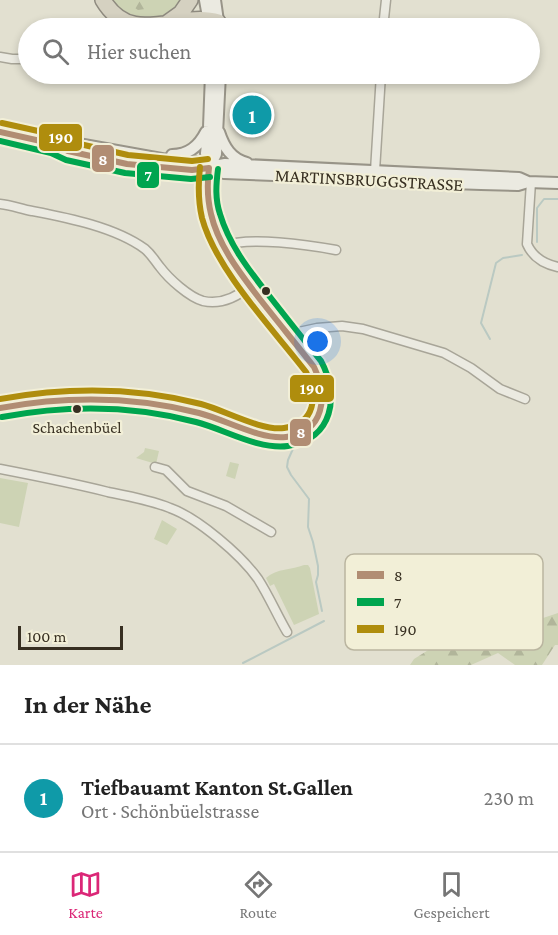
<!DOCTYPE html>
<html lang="de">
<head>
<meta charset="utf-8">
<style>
  :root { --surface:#fff; --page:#f2f2f2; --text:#222; --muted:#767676; --line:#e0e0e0; --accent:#db2777 }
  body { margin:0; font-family:"Crimson Pro",serif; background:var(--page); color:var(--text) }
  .scale { position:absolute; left:18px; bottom:15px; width:105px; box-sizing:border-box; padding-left:6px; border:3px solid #372f21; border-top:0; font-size:16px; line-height:21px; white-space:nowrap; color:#372f21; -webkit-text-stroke:4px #f2efd7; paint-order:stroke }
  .you { position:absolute; left:318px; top:342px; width:21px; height:21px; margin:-15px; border:4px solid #fff; border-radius:50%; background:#1a73e8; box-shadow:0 0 0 9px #1a73e833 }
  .badge { display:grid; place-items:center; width:39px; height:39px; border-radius:50%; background:var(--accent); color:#fff; font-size:20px; font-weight:700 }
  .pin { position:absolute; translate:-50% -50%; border:3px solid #fff; box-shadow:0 2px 6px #0006 }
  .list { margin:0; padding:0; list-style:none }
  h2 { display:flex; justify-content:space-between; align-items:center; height:78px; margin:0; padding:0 24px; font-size:26px }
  h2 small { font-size:20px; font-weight:400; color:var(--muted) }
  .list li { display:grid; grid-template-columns:39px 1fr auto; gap:18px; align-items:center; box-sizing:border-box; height:108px; padding:0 24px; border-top:2px solid var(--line) }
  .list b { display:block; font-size:22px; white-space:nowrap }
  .list p { margin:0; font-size:20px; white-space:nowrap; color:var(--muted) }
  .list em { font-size:20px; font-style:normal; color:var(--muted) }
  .icon { flex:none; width:33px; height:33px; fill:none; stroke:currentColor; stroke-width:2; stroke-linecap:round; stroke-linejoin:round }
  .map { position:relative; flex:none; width:558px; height:665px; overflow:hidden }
  .search { position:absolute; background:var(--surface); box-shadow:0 3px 9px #0003; left:18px; right:18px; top:18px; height:66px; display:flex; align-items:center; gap:15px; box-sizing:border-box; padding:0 21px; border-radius:33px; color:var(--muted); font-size:22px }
  .sheet { height:186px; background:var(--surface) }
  nav { display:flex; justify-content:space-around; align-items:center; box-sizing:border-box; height:84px; border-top:2px solid var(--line); background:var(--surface); font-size:16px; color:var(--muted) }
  nav a { display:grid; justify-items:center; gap:3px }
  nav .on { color:var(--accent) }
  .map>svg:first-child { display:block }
  .green { fill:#cdd3b4 }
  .forest { fill:url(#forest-firs) }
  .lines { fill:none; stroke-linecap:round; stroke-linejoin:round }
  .stream { stroke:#bac9c2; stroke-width:2 }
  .street-casing { stroke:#a8a598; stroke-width:11 }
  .secondary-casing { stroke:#989488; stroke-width:14 }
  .highway-casing { stroke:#8e8a7f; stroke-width:18 }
  .street { stroke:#ebeae1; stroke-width:8 }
  .secondary { stroke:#ebeae1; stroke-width:10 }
  .highway { stroke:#d5d1c1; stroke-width:15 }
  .bus-1-casing { stroke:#f2efd7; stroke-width:10 }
  .bus-2-casing { stroke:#f2efd7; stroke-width:10 }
  .bus-3-casing { stroke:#f2efd7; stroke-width:10 }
  .bus-1 { stroke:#b18d73; stroke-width:6 }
  .bus-2 { stroke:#00a54f; stroke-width:6 }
  .bus-3 { stroke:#af8d0d; stroke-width:6 }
  .bus-dot { fill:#372f21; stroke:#f2efd7; stroke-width:2 }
  .labels { text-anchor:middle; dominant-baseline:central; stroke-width:4.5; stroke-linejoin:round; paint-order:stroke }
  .bus-label { font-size:16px; fill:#372f21; stroke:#f2efd7 }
  .street-label { font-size:18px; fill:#372f21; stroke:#f2efd7 }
  .key { fill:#f2efd7; stroke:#bab5a0; stroke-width:1.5 }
  .key-label { font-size:16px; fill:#372f21 }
  .line-badge { stroke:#f2efd7; stroke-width:2 }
  .badge-label { font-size:16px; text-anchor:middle; font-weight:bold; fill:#fff }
</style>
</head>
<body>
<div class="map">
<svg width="558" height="665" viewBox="0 0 558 665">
  <defs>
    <pattern id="forest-firs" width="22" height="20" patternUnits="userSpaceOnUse" patternTransform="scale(1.5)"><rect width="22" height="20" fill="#cdd3b4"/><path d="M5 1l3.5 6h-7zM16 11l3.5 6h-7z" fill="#b1b59a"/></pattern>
  </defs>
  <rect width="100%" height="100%" fill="#e2e0d0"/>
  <path class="green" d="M109 0H185L166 18 130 19Z
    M145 448 159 451 156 464 136 458 144 452Z
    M230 462 239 464 235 479 226 476Z
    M0 478 28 483 19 527 0 523Z
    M162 520 177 529 167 545 154 539Z
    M304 565H308L310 568 319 614 294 625 274 584 270 586 266 578C277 568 292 570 304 565Z"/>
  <path class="forest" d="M123 0H170L159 7 138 10Z
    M558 613V645H555L542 665H515L498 653 471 665H410L414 659 430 649 516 627Z"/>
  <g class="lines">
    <path class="stream" d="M537 242V208L544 199H558
      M490 339 481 323 496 263 503 258 522 255
      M296 442 288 460 287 467 291 475 309 499 308 527 313 542 318 566V575L316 582 322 611
      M243 663 324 621"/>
    <defs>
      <path id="street" d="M383 28 386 0
        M0 57 12 59H24
        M375 171 381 74
        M531 182 527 244C533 258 544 264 558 267
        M0 204C11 205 21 209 32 211 68 218 115 227 145 249 152 255 155 261 160 267 169 279 189 297 203 301 221 305 237 297 250 286
        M225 246C248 236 309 245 336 250
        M288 335 294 333 317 328 342 326 363 329 444 353 471 368 500 389 525 399
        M155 467 166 470 187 491 226 506 271 532
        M0 469C36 476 72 483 108 492 128 496 150 500 170 508 198 518 241 555 258 579 269 596 277 615 287 632"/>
      <path id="secondary" d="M205 0 210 28
        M215 0 219 28
        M0 132 54 144 68 151 127 164 192 170 225 164 519 178 528 182
        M219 132C224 147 231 159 247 163
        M54 144 67 142 167 160 193 161 224 173 377 179 395 181 481 184 518 185 528 182 558 183
        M172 155C189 155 199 146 206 132
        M209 168 206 153 209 127 211 74
        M0 408C59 395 123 396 182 409 191 411 200 413 209 416 232 423 265 441 289 437 321 430 330 401 318 373L242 276 225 246 211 216 208 201V181L209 168 216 154 220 74"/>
      <path id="highway" d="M103 0C132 49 178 10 218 22
        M167 23 181 13 190 0
        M210 74 211 76"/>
    </defs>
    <use href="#street" class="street-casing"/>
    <use href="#secondary" class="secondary-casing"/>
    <use href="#highway" class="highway-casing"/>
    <use href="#street" class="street"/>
    <use href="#secondary" class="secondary"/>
    <use href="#highway" class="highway"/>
    <defs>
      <path id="bus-1" d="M0 132 54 144 68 151 127 164 192 170 209 168
        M0 408C66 396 133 396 199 413 224 419 260 440 286 437 325 432 328 396 314 367 296 344 277 321 259 298 240 273 218 245 211 214 207 198 207 184 209 168"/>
      <path id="bus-2" d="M0 141 51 153 66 160 125 173 191 179 210 177
        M2 417C66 405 132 405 196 422 224 429 258 450 288 446 333 439 340 396 321 361 303 339 285 316 267 293 248 269 229 244 220 214 215 199 216 185 218 169"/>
      <path id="bus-3" d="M2 123 56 135 71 142 128 155 192 161 208 159
        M0 399C67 387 135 387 201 404 224 410 261 431 284 428 316 424 318 395 306 372 273 329 216 270 202 218 198 201 198 185 200 167"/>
    </defs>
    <use href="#bus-1" class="bus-1-casing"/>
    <use href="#bus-2" class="bus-2-casing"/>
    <use href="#bus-3" class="bus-3-casing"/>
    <use href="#bus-1" class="bus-1"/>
    <use href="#bus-2" class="bus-2"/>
    <use href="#bus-3" class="bus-3"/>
  </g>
  <g class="bus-dot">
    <circle cx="266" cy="291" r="5"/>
    <circle cx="77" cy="409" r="5"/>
  </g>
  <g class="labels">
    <g class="bus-label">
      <text x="77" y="427">Schachenbüel</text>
    </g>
    <g class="street-label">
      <text transform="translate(369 180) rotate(3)">MARTINSBRUGGSTRASSE</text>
    </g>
  </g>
  <rect x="345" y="554" width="198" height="96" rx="9" class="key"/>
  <rect x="357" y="571" width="27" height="8" fill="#b18d73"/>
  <rect x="357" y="598" width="27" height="8" fill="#00a54f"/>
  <rect x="357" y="625" width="27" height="8" fill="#af8d0d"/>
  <g class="key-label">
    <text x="394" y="581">8</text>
    <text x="394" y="608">7</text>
    <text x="394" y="635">190</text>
  </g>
  <g class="line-badge">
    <rect x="38" y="123" width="45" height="29" rx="6" fill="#af8d0d"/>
    <rect x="91" y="144" width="24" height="29" rx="6" fill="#b18d73"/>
    <rect x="136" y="161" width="24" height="28" rx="6" fill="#00a54f"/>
    <rect x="289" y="374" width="46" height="29" rx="6" fill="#af8d0d"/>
    <rect x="289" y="418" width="23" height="29" rx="6" fill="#b18d73"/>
  </g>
  <g class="badge-label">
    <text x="61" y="143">190</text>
    <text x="103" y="165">8</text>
    <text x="148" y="181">7</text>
    <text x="312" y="394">190</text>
    <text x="301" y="438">8</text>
  </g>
</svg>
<div class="scale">100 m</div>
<div class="you"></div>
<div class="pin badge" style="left:252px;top:115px;background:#0f9aa8">1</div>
<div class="search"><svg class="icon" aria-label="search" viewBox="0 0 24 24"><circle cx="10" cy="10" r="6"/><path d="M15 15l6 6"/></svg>Hier suchen</div>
</div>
<section class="sheet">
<h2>In der Nähe<small></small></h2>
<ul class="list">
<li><span class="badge" style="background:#0f9aa8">1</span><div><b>Tiefbauamt Kanton St.Gallen</b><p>Ort · Schönbüelstrasse</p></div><em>230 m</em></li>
</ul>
</section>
<nav>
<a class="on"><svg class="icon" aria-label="map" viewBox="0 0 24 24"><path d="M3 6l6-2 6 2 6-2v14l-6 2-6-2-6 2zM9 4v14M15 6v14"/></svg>Karte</a>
<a><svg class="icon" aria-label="directions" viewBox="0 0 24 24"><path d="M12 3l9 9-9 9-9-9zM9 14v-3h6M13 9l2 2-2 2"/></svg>Route</a>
<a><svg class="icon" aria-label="saved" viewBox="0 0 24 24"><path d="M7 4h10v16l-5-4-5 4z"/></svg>Gespeichert</a>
</nav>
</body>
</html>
